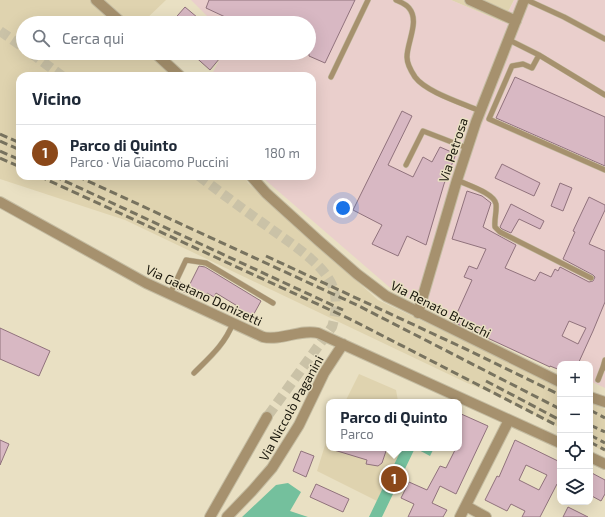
<!DOCTYPE html>
<html lang="it">
<head>
<meta charset="utf-8">
<style>
  :root { --surface:#fff; --page:#f6f6f7; --text:#1f2937; --muted:#747a83; --line:#e0e1e3; --accent:#8b4819 }
  body { margin:0; font-family:"Exo 2",sans-serif; background:var(--page); color:var(--text) }
  .controls { position:absolute; right:12px; bottom:12px; display:grid; overflow:hidden; border-radius:8px; box-shadow:0 4px 16px #0002 }
  .controls button { width:36px; height:36px; display:grid; place-items:center; padding:0; border:0; border-bottom:1px solid var(--line); background:var(--surface); color:var(--text); font:20px sans-serif }
  .you { position:absolute; left:343px; top:208px; width:14px; height:14px; margin:-10px; border:3px solid #fff; border-radius:50%; background:#1a73e8; box-shadow:0 0 0 6px #1a73e833 }
  .badge { display:grid; place-items:center; width:26px; height:26px; border-radius:50%; background:var(--accent); color:#fff; font-size:13px; font-weight:700 }
  .pin { position:absolute; translate:-50% -50%; border:2px solid #fff; box-shadow:0 1px 4px #0006 }
  .popup { position:absolute; left:326px; top:399px; width:136px; height:52px; box-sizing:border-box; display:grid; place-content:center; border-radius:8px; background:var(--surface); filter:drop-shadow(0 1px 3px #0005); font-size:13px; white-space:nowrap; color:var(--muted) }
  .popup b { font-size:15px; color:var(--text) }
  .popup::after { content:''; position:absolute; left:50%; top:100%; margin-left:-8px; border:8px solid transparent; border-top-color:var(--surface) }
  .list { margin:0; padding:0; list-style:none }
  h2 { display:flex; justify-content:space-between; align-items:center; height:52px; margin:0; padding:0 16px; font-size:17px }
  h2 small { font-size:13px; font-weight:400; color:var(--muted) }
  .list li { display:grid; grid-template-columns:26px 1fr auto; gap:12px; align-items:center; box-sizing:border-box; height:56px; padding:0 16px; border-top:1px solid var(--line) }
  .list b { display:block; font-size:15px; white-space:nowrap }
  .list p { margin:0; font-size:13px; white-space:nowrap; color:var(--muted) }
  .list em { font-size:13px; font-style:normal; color:var(--muted) }
  .icon { flex:none; width:22px; height:22px; fill:none; stroke:currentColor; stroke-width:2; stroke-linecap:round; stroke-linejoin:round }
  .map { position:relative; flex:none; width:605px; height:517px; overflow:hidden }
  .search { position:absolute; background:var(--surface); box-shadow:0 4px 16px #0002; left:16px; top:16px; width:300px; height:44px; display:flex; align-items:center; gap:10px; box-sizing:border-box; padding:0 14px; border-radius:22px; color:var(--muted); font-size:15px }
  .panel { position:absolute; background:var(--surface); box-shadow:0 4px 16px #0002; left:16px; top:72px; width:300px; height:108px; border-radius:12px }
  .map>svg:first-child { display:block }
  .built { fill:#dfd3af }
  .industrial { fill:#eacfcc }
  .green { fill:#74c09d }
  .building { fill:#d8b8c3; stroke:#90727c; fill-rule:evenodd }
  .lines { fill:none; stroke-linecap:round; stroke-linejoin:round }
  .street-tunnel { stroke:#cac2a7; stroke-width:10; stroke-dasharray:10 5; stroke-linecap:butt }
  .lane-casing { stroke:#c4bca2; stroke-width:6 }
  .street-casing { stroke:#c4bca2; stroke-width:12 }
  .lane { stroke:#a6916e; stroke-width:5 }
  .street { stroke:#a6916e; stroke-width:10 }
  .rail { stroke:#78735f; stroke-width:3; stroke-dasharray:8 4; stroke-linecap:butt }
  .labels { text-anchor:middle; dominant-baseline:central; stroke-width:3; stroke-linejoin:round; paint-order:stroke }
  .street-label { font-size:13px; fill:#19160b; stroke:#e9e0c3 }
</style>
</head>
<body>
<div class="map">
<svg width="605" height="517" viewBox="0 0 605 517">
  <rect width="100%" height="100%" fill="#e9e0c3"/>
  <path class="built" d="M0 0H166L142 23H23V53H148L172 76H20V176H244L248 183 378 300 560 386V428L494 394 467 383 125 220 0 179Z
    M451 0H514L503 22Z
    M359 374 396 390 398 401 400 402H345Z
    M590 401 605 409V452L590 444Z
    M329 436V448H402L377 501 317 471 326 442Z"/>
  <path class="industrial" d="M191 0H451L503 22 514 0H605V388L590 381V364H560L472 328 395 292 263 178 262 176H312V76H211L223 53H309V23H214Z"/>
  <path class="green" d="M402 448H434L430 456 415 448 382 517H369Z
    M288 483 301 492 290 511 308 517H242L276 485Z"/>
  <path class="building" d="M209 0H355L325 63 309 56V23H238L206 8Z
    M185 7 204 23H171Z
    M191 53H215L220 58 210 70Z
    M515 77 605 117V166L496 118Z
    M402 111 412 116 388 165 413 177 423 157 432 162 440 147 456 154 444 184 426 245 407 236 398 256 372 244 382 225 353 210Z
    M502 164 540 183 534 196 495 178Z
    M560 183 572 188 563 211 551 206Z
    M467 191 482 196 491 203 483 227 516 245 505 268 535 281 540 272 551 277 555 269 558 271 560 267 589 282 593 281 595 277 593 275 563 259 575 232 573 231 589 197 605 205V210L589 244 605 251V302L593 331 578 364H560V370L550 366V367L453 322 472 280 464 277 469 266 477 269 486 249 452 239ZM569 321 586 328 578 344 562 336Z
    M511 204 544 221 540 229 519 219 511 233 502 229 500 227Z
    M199 266 205 267 261 301 250 321 235 314 239 307 216 293 214 297 207 293 203 300 177 289 180 282 189 286Z
    M0 328 50 351 39 376 0 359Z
    M459 413 488 426 456 494 440 486 432 503 447 510 443 517H408L414 504 401 498 409 482 427 490 440 466 446 468 456 448H459Z
    M0 440 9 444 0 465Z
    M515 440 560 462V485L557 484 540 517H522L525 511 511 504 507 511 485 500 497 476 499 477ZM526 465 547 475 539 490 519 480Z
    M335 448H387L382 463 378 466 366 464 367 460 334 450Z
    M301 451 314 456 306 477 293 471Z
    M590 472 605 480V494L601 501 590 495Z
    M316 484 349 499 343 512 310 497Z
    M568 507 588 517H563Z"/>
  <g class="lines">
    <path class="street-tunnel" d="M0 31 23 47
      M31 53 62 76
      M199 176C221 193 244 210 267 226 287 241 322 262 332 285 338 298 336 314 332 327L267 417"/>
    <defs>
      <path id="lane" d="M396 0C400 2 406 4 409 8 420 21 407 42 407 57 407 63 411 71 415 77 426 92 462 103 480 111
        M527 0 564 17 605 39
        M509 40 539 55 605 95
        M539 55 532 68 523 64 512 66 489 119 605 170
        M331 77 368 0
        M406 165 423 131 467 148
        M457 180C467 185 494 193 496 204 497 212 494 219 495 227L500 232 591 278
        M170 294 186 260 206 263 273 303
        M605 360 603 367 605 368
        M194 373C210 357 225 344 233 323
        M598 380 603 367"/>
      <path id="street" d="M96 0 122 23
        M470 0 516 21
        M155 53 180 76
        M251 176 266 193 319 241 357 274 386 296 560 382
        M0 202 146 283 263 337C281 341 300 329 318 333L560 443
        M418 313 457 180 476 122 524 0
        M590 397 605 402
        M590 457 605 464
        M466 506 486 517
        M210 517 267 417
        M227 517 252 491 272 468 299 425 324 373 343 344
        M460 517 509 420"/>
    </defs>
    <use href="#lane" class="lane-casing"/>
    <use href="#street" class="street-casing"/>
    <use href="#lane" class="lane"/>
    <use href="#street" class="street"/>
    <path class="rail" d="M0 134 20 143
      M0 141 20 150
      M0 151 20 160
      M0 158 20 167
      M39 176 352 320 560 427
      M54 176 343 310
      M77 176 359 306 560 409
      M266 256 470 351 560 395
      M486 381 560 420
      M590 410 605 418
      M590 425 605 432
      M590 435 605 443
      M590 442 605 450"/>
  </g>
  <g class="labels">
    <g class="street-label">
      <text transform="translate(453 150) rotate(-72)">Via Petrosa</text>
      <text transform="translate(204 295) rotate(25)">Via Gaetano Donizetti</text>
      <text transform="translate(441 309) rotate(27)">Via Renato Bruschi</text>
      <text transform="translate(291 408) rotate(-61)">Via Niccolò Paganini</text>
    </g>
  </g>
</svg>
<div class="controls">
<button>+</button>
<button>−</button>
<button><svg class="icon" aria-label="locate" viewBox="0 0 24 24"><circle cx="12" cy="12" r="6"/><path d="M12 2v4M12 18v4M2 12h4M18 12h4"/></svg></button>
<button><svg class="icon" aria-label="layers" viewBox="0 0 24 24"><path d="M12 4l9 5-9 5-9-5zM3 14l9 5 9-5"/></svg></button>
</div>
<div class="you"></div>
<div class="pin badge" style="left:394px;top:479px">1</div>
<div class="popup"><b>Parco di Quinto</b>Parco</div>
<div class="search"><svg class="icon" aria-label="search" viewBox="0 0 24 24"><circle cx="10" cy="10" r="6"/><path d="M15 15l6 6"/></svg>Cerca qui</div>
<section class="panel">
<h2>Vicino<small></small></h2>
<ul class="list">
<li><span class="badge">1</span><div><b>Parco di Quinto</b><p>Parco · Via Giacomo Puccini</p></div><em>180 m</em></li>
</ul>
</section>
</div>
</body>
</html>
